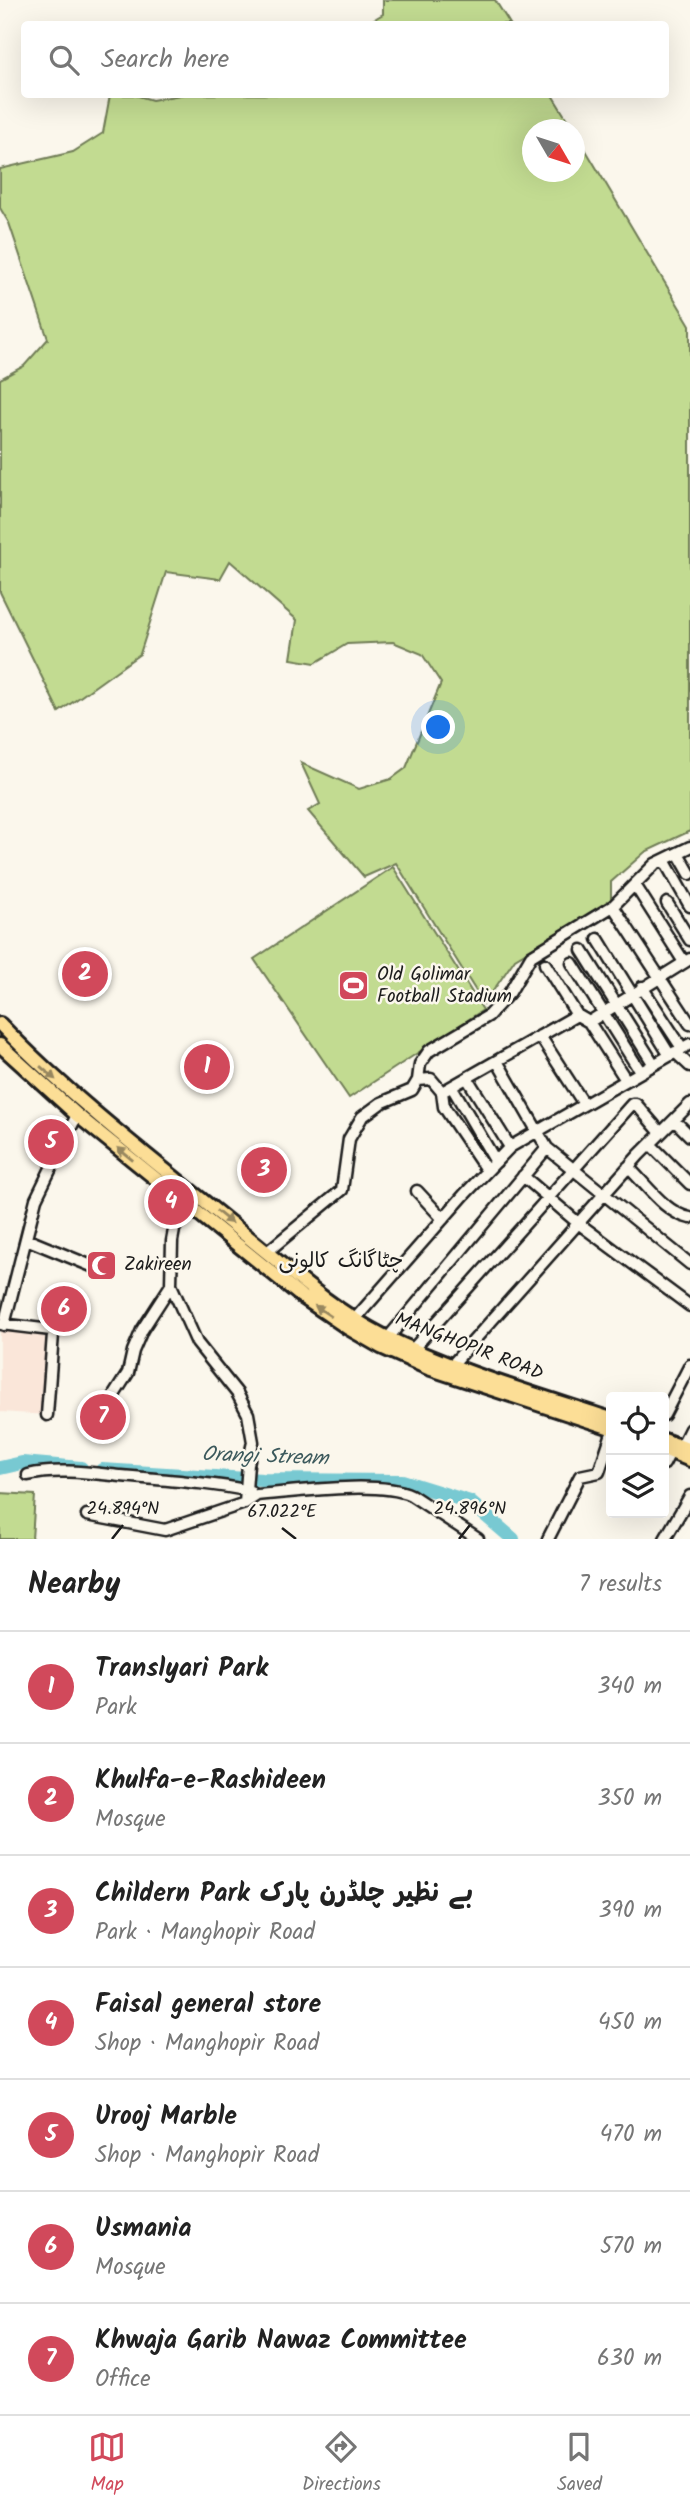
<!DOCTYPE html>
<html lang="en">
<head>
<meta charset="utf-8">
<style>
  :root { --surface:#fff; --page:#f2f2f2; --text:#222; --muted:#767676; --line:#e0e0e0; --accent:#d1495b }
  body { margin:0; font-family:Kalam,"Playpen Sans Arabic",sans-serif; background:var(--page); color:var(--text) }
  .controls { position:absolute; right:21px; bottom:21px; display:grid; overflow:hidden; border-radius:7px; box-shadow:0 7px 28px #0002 }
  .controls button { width:63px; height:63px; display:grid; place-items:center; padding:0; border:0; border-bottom:2px solid var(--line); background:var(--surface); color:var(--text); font:35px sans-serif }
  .compass { position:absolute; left:522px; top:119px; width:63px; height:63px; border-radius:50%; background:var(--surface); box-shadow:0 7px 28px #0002; rotate:129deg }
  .you { position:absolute; left:439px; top:728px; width:24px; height:24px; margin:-18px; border:5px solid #fff; border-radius:50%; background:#1a73e8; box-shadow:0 0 0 10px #1a73e833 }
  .badge { display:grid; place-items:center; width:46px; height:46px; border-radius:50%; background:var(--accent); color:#fff; font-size:23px; font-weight:700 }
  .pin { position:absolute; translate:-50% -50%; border:4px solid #fff; box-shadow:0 2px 7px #0006 }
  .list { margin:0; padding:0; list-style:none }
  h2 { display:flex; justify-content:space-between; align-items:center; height:91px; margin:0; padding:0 28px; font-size:30px }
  h2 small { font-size:23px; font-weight:400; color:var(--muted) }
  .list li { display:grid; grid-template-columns:46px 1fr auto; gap:21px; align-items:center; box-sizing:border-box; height:112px; padding:0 28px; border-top:2px solid var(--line) }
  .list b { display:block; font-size:26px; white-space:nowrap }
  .list p { margin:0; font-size:23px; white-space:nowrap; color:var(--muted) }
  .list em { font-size:23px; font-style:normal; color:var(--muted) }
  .icon { flex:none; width:38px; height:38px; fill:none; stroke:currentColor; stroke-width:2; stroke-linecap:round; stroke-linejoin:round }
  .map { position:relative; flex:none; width:690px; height:1539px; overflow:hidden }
  .search { position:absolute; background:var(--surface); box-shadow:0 7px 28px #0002; left:21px; right:21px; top:21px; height:77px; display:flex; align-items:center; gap:18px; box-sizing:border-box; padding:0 24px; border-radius:7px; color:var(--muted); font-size:26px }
  .sheet { height:875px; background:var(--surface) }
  nav { display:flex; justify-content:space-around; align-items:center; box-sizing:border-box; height:98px; border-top:2px solid var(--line); background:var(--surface); font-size:19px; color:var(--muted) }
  nav a { display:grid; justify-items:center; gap:4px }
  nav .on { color:var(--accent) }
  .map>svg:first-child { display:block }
  .built { fill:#fae6d9 }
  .green { fill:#c2db91; stroke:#6f7c56; stroke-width:2 }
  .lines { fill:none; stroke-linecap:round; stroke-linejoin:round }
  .river { stroke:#78c9d2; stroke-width:14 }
  .minor-casing { stroke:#1c1c1c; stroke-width:15 }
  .major-casing { stroke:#1c1c1c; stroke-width:18 }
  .minor { stroke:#fbf7ec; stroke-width:10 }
  .major { stroke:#fcde96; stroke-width:12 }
  .oneway { fill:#97875f }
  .ticks { fill:none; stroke:#1c1c1c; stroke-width:2.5 }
  .labels { text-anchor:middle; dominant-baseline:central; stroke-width:5; stroke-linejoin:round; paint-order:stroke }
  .poi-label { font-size:19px; fill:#1c1c1c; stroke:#fbf7ec; text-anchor:start }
  .street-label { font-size:19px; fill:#1c1c1c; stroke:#fbf7ec }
  .neighbourhood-label { font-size:21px; fill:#1c1c1c; stroke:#fbf7ec }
  .water-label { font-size:21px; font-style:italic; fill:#3c595c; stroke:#fbf7ec }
  .ticks-label { font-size:18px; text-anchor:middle; fill:#1c1c1c; stroke:#fbf7ec; stroke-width:5; stroke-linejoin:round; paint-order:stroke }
</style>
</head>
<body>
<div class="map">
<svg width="690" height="1539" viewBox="0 0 690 1539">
  <rect width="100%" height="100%" fill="#fbf7ec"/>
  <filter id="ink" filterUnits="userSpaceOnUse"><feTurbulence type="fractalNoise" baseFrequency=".0143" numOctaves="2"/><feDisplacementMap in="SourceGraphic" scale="14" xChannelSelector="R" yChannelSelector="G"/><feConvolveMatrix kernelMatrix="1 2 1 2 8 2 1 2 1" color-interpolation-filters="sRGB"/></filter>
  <g filter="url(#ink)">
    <path class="built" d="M0 1324 51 1330 47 1415 0 1412Z"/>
    <path class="green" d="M383 0H495L510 24H366L383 14Z
      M186 94 552 95 573 129 532 130V172H574L575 132 690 325V831L645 852 611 882V901L515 959 484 1004 396 863 364 877 308 811 320 804 301 763 359 789 391 779 406 768 441 683 422 654 393 642 347 644 315 663 291 659 297 620 230 561 220 579 166 572 140 654 59 712 0 592V379L24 366 48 339 9 223 0 208V169L73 152 103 133 110 95H135L152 100Z
      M393 867 483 1010 349 1098 254 959Z
      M0 1493 35 1495 32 1539H0Z"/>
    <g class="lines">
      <path class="river" d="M0 1468 22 1463 81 1468
        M102 1470 263 1480 402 1481 470 1502 513 1539"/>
      <defs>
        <path id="minor" d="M678 853 690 874
          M664 860 690 906
          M635 885 684 962
          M667 903 690 940
          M613 906 690 1024
          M598 939 669 1054
          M582 950 653 1063
          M572 963 640 1071
          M545 964 577 1015 589 1022 690 959
          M642 987 682 1048
          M589 1022 626 1080
          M540 1036 584 1104
          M675 1052 690 1066
          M497 1061 547 1148 690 1264
          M467 1078 510 1147
          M418 1080 431 1079 442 1092 577 1015
          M452 1087 496 1162
          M442 1092 444 1107 487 1171
          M674 1120 690 1136
          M650 1144 690 1184
          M628 1167C646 1184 665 1213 690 1218
          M523 1176 578 1223 690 1306
          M417 1191 443 1219
          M187 1204 174 1230 172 1241 171 1285 197 1343 237 1393 248 1414 253 1442 248 1464 245 1503
          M26 1239 94 1267
          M267 1252 342 1190 349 1139 362 1117 381 1103 412 1090 418 1080 420 1064 429 1051 488 1016 510 992 531 956 613 906 655 864 690 847
          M355 1319 464 1195 510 1147 690 1044
          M1 1324 51 1330 53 1334 47 1415
          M4 1325 36 1199 77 1115
          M388 1338 547 1148
          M413 1349 632 1104H636L661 1133
          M452 1365 639 1155 690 1104
          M107 1406 128 1373 133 1351 142 1330 171 1285
          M664 1415 690 1365
          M681 1447 690 1429
          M664 1464 670 1452
          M28 1475C57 1468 91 1473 121 1476 164 1480 208 1482 250 1491
          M87 1515 165 1530 245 1503 257 1495C295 1492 379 1480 411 1495L478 1539
          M548 1539 580 1476 599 1472 611 1436
          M665 1539 690 1496"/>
        <path id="major" d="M0 1024C71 1098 153 1160 233 1225 280 1262 329 1308 382 1335 454 1371 535 1394 611 1419
          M0 1045 77 1115 187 1204 301 1296 348 1328 381 1347 428 1368 611 1428
          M664 1440 690 1450
          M664 1449 690 1460"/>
      </defs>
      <use href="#minor" class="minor-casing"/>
      <use href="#major" class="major-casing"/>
      <use href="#minor" class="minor"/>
      <use href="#major" class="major"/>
    </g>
    <defs><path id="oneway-solid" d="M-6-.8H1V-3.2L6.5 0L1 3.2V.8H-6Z" transform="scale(1.75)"/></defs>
    <g class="oneway">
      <use href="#oneway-solid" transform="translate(48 1073) rotate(41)"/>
      <use href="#oneway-solid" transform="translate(125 1154) rotate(-141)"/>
      <use href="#oneway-solid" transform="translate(224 1217) rotate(39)"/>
      <use href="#oneway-solid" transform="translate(323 1311) rotate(-146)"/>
    </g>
  </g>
  <path class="ticks" d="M282 1528 296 1539M112 1539 123 1525M459 1539 470 1525"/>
  <defs>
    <symbol id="stadium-square" viewBox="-11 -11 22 22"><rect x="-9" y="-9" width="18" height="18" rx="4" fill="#d1495b" stroke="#fbf7ec"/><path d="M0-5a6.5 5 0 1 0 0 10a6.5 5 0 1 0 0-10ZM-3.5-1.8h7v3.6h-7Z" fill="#fff"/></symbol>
    <symbol id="mosque-square" viewBox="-11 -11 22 22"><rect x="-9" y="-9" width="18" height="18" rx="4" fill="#d1495b" stroke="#fbf7ec"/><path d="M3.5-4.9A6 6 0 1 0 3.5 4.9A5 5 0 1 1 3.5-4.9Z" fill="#fff"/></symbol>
  </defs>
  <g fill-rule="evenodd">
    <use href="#stadium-square" x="336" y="968" width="35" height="35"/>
    <use href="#mosque-square" x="84" y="1248" width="35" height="35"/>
  </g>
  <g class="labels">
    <g class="poi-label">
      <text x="377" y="975">Old Golimar<tspan x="377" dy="22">Football Stadium</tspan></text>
      <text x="124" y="1265">Zakireen</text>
    </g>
    <g class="street-label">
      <text transform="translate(469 1347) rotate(21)">MANGHOPIR ROAD</text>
    </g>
    <g class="neighbourhood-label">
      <text x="341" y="1261">چٹاگانگ کالونی</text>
    </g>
    <g class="water-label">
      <text transform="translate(265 1457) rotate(2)">Orangi Stream</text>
    </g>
  </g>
  <g class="ticks-label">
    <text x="123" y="1514">24.894°N</text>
    <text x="470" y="1514">24.896°N</text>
    <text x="282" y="1517">67.022°E</text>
  </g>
</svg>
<div class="controls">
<button><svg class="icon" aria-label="locate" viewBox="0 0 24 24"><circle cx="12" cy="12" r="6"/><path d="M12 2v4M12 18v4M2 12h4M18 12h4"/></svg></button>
<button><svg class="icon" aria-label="layers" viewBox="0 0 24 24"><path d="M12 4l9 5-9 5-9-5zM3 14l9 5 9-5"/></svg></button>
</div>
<svg class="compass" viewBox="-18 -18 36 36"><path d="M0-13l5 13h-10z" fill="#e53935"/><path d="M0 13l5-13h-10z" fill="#767676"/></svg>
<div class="you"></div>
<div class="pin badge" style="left:207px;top:1067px">1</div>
<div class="pin badge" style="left:85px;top:974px">2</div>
<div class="pin badge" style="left:264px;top:1170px">3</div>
<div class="pin badge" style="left:171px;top:1202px">4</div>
<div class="pin badge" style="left:51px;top:1142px">5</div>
<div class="pin badge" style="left:64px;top:1309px">6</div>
<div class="pin badge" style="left:103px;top:1417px">7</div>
<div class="search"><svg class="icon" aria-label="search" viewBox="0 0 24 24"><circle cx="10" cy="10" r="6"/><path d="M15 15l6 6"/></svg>Search here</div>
</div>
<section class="sheet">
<h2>Nearby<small>7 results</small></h2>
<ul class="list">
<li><span class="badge">1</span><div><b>Translyari Park</b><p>Park</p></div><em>340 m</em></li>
<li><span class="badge">2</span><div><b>Khulfa-e-Rashideen</b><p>Mosque</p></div><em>350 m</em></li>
<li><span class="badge">3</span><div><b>Childern Park بے نظیر چلڈرن پارک</b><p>Park · Manghopir Road</p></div><em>390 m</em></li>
<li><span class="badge">4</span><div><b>Faisal general store</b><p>Shop · Manghopir Road</p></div><em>450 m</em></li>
<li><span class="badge">5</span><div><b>Urooj Marble</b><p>Shop · Manghopir Road</p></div><em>470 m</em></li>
<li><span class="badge">6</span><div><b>Usmania</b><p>Mosque</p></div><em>570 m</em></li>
<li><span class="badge">7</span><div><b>Khwaja Garib Nawaz Committee</b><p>Office</p></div><em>630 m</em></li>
</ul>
</section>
<nav>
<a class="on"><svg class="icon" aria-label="map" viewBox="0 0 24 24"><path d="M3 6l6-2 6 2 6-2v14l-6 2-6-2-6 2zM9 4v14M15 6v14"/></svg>Map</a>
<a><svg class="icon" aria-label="directions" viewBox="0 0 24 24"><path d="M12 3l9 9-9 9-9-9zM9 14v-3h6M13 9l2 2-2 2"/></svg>Directions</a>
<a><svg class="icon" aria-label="saved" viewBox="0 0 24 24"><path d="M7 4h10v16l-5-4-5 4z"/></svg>Saved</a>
</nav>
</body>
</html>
